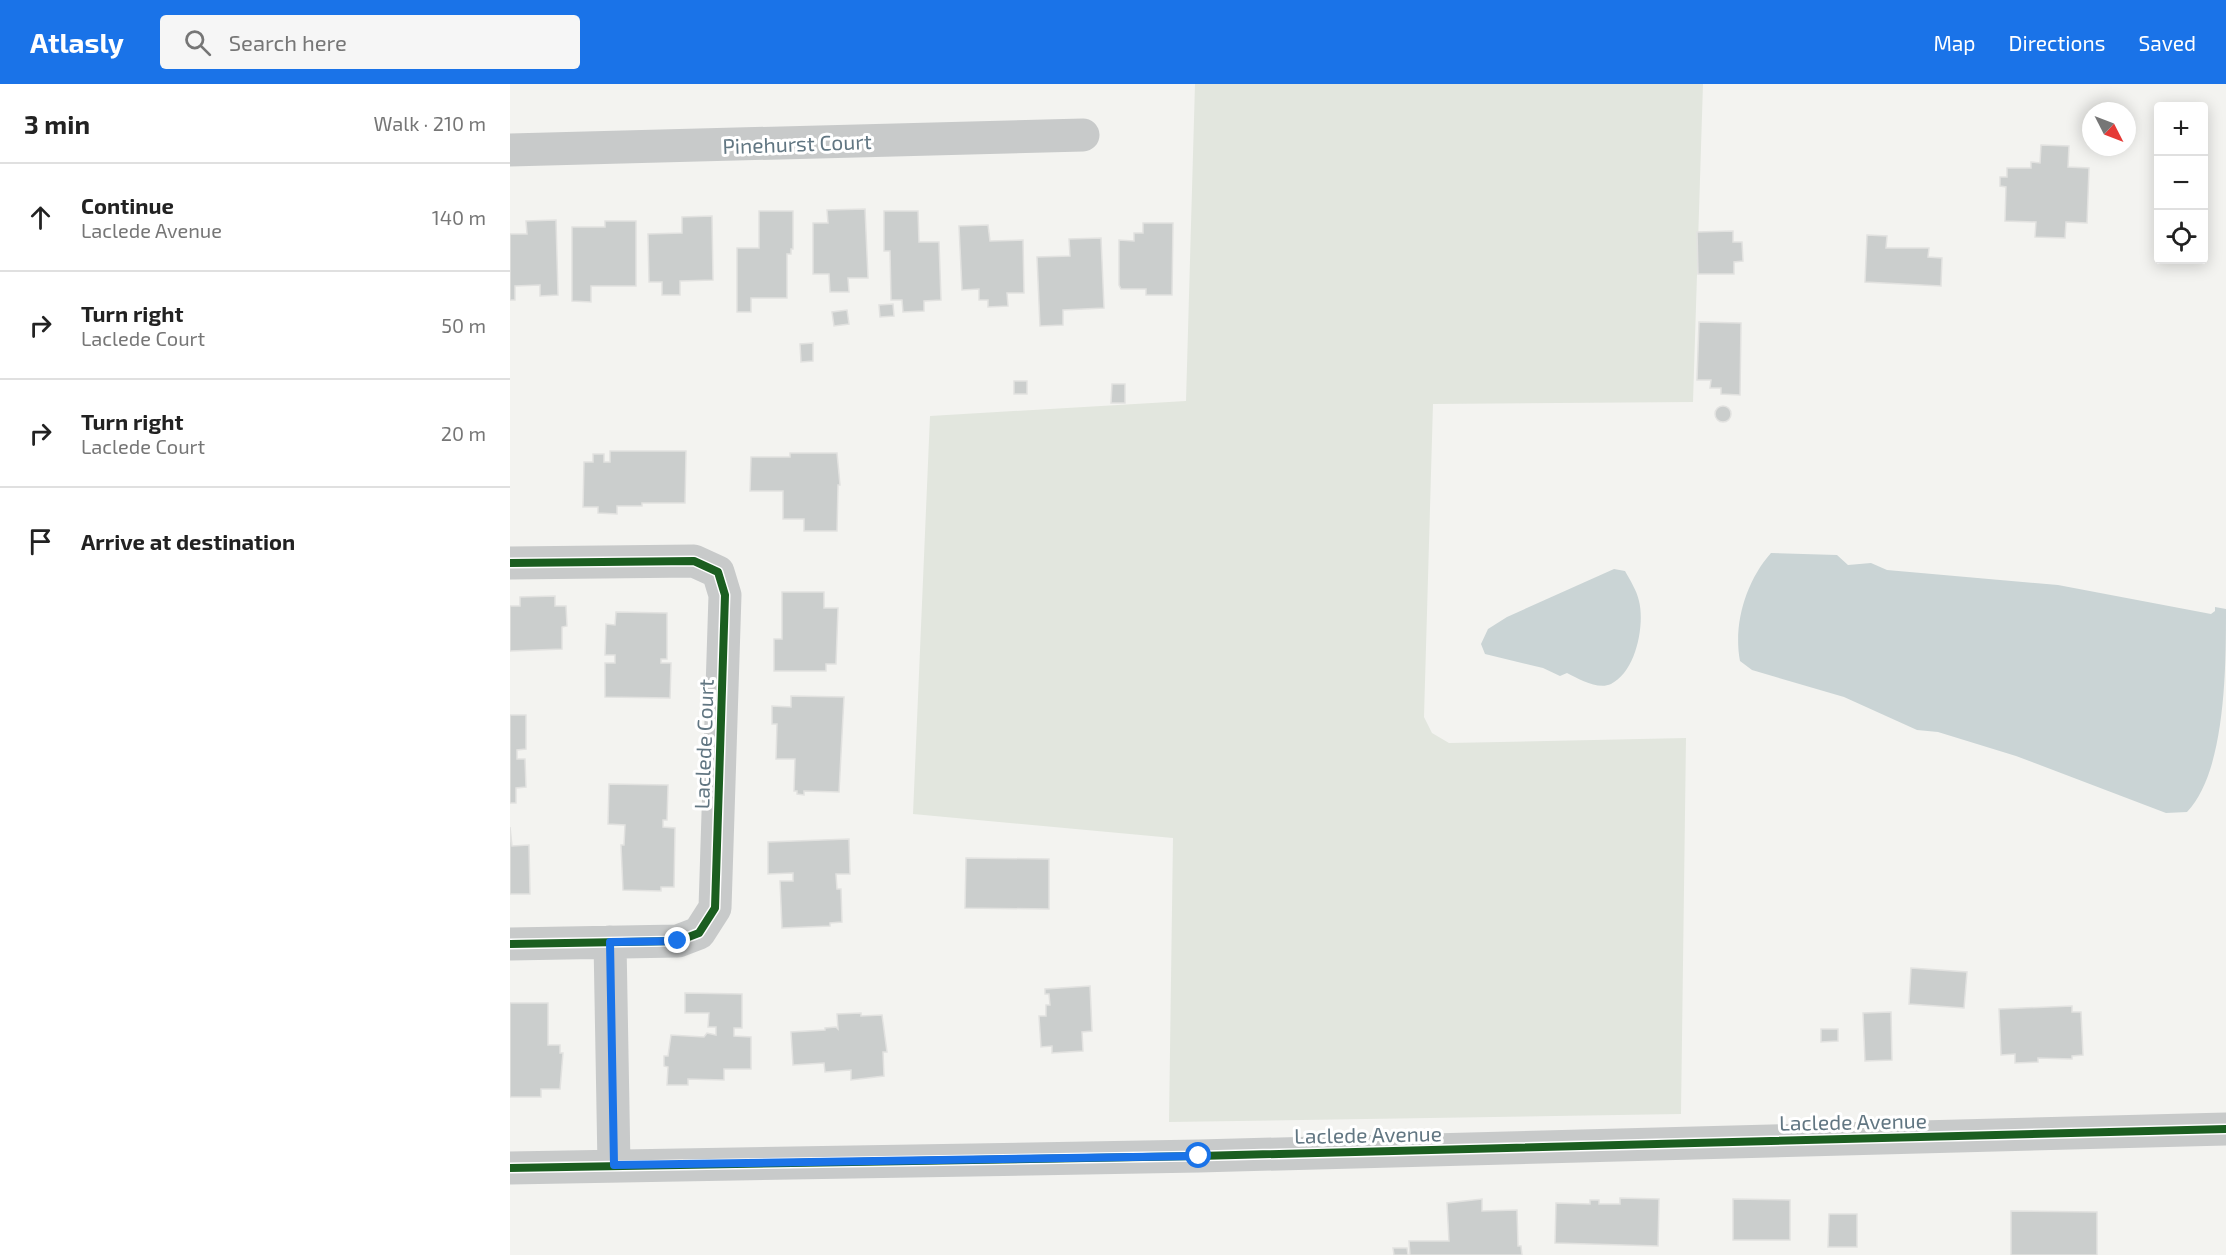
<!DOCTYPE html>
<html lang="en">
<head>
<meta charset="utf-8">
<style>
  :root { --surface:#fff; --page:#f6f6f6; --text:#222; --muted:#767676; --line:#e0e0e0; --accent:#1a73e8 }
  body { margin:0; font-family:"Exo 2",sans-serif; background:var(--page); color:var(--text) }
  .controls { position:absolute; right:18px; top:18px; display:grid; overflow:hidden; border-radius:6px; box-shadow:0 3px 15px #0003 }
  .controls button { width:54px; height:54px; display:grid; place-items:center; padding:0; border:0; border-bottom:2px solid var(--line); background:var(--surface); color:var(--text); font:30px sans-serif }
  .compass { position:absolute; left:1572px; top:18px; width:54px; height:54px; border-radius:50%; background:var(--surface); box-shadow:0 3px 15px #0003; rotate:132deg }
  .stop { position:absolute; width:18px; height:18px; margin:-14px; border:4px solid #1a73e8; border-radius:50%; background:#fff }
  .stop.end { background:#1a73e8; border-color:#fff; box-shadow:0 2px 6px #0008 }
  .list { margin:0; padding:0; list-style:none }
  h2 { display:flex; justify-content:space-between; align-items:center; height:78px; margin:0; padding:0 24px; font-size:26px }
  h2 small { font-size:20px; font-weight:400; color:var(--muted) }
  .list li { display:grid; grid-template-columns:39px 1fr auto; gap:18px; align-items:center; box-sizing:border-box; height:108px; padding:0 24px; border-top:2px solid var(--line) }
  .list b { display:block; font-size:22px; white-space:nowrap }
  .list p { margin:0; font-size:20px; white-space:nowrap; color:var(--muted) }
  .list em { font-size:20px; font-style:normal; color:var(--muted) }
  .icon { flex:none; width:33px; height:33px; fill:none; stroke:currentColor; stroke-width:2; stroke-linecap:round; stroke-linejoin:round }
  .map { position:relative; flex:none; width:1716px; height:1171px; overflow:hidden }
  header { display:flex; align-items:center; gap:36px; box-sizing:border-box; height:84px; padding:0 30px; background:var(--accent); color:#fff }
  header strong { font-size:28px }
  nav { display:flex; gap:33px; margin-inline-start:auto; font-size:21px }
  .search { width:420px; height:54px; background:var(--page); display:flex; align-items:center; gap:15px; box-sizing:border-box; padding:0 21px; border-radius:6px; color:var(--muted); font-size:22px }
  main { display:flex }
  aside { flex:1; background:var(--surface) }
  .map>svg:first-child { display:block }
  .green { fill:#e2e6de }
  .water { fill:#cad4d5 }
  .building { fill:#cbcecd; stroke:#e2e2e0; stroke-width:1.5 }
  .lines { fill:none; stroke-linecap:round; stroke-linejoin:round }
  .minor { stroke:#c8caca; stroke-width:33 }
  .cycleway-casing { stroke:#fff; stroke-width:11 }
  .cycleway { stroke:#1b5e20; stroke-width:8 }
  .route { stroke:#1a73e8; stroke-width:8 }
  .labels { text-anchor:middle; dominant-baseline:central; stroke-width:6; stroke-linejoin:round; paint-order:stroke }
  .street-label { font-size:21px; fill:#617682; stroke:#fff }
</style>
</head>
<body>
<header>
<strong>Atlasly</strong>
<div class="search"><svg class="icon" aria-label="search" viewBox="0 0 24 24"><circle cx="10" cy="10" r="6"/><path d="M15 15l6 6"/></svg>Search here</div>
<nav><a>Map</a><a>Directions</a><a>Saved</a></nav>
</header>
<main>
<aside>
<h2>3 min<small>Walk · 210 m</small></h2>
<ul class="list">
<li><svg class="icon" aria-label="ahead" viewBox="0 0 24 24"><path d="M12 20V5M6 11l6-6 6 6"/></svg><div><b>Continue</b><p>Laclede Avenue</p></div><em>140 m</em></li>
<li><svg class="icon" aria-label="right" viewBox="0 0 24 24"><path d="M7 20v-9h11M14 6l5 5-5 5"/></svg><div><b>Turn right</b><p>Laclede Court</p></div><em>50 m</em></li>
<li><svg class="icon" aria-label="right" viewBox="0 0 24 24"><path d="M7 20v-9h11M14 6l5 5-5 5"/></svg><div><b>Turn right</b><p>Laclede Court</p></div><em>20 m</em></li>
<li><svg class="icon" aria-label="arrive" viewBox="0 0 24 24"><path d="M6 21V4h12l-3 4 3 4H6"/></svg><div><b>Arrive at destination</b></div></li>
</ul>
</aside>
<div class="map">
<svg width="1716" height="1171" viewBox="0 0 1716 1171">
  <rect width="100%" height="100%" fill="#f3f3f0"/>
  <path class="green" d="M685 0H1193L1183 318 923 320 914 633 922 649 939 659 1176 654 1171 1030 659 1038 663 754 403 730 420 332 676 317Z"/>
  <path class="water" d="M1261 469 1327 471 1338 481 1361 479 1377 486 1548 501 1701 530 1705 527V523L1716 525C1716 584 1716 687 1677 728L1656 729 1506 672 1428 648 1407 646 1334 613 1242 586 1230 577C1223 540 1236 497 1261 469Z
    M1104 485 1115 487C1120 496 1127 507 1129 517 1135 541 1126 588 1101 600 1088 606 1069 595 1057 589L1050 592 1033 584 975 570 971 560 978 545 997 533Z"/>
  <path class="building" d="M1531 61 1559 62 1558 83 1579 84 1577 139 1556 138 1555 154 1525 153 1526 138 1495 137 1496 103 1490 102V93H1497V84H1521V78L1530 79Z
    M355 125 358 194H338L339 208H320L319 190H303V139H318L317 126Z
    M249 127H283V165H281V170H277V214H241V228H227V164H249Z
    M374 127H408L409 158H429L431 216 414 217V227L393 228 392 216H381L380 167H374Z
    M202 132 203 196 170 197V211H152V198H139L138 150 172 149V133Z
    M46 136 48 211 30 212V201L5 202V216H0V150H17L16 137Z
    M95 137H126V202H81V218L62 217V143H95Z
    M633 139H663L662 211H636V205H611L609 201V156L624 157V149H633Z
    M478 141 480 157 513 156 514 209H497L498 222 478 223V216H469V205L452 206 449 142Z
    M1223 147V158H1232L1233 177 1224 178V190H1188L1187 148Z
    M1357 151 1377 152 1376 164H1419L1418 173 1432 174 1431 202 1355 198Z
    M591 154 594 224 553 226V241L530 242 527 173 560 172 559 155Z
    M383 220 384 232 370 233 369 221Z
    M337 226 339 240 324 242 322 228Z
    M1189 238 1231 239 1230 311 1211 310V304H1200L1201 296H1187Z
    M303 259V277L291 278 290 260Z
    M504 297H517V310H504Z
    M602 300H615V319H601Z
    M1205 330a8 8 0 1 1 16 0a8 8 0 1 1-16 0Z
    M100 367H176L175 419H132V422H107V430L88 429V423H73L74 378H83V370H94V378H100Z
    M280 369H327L330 401H328L327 447H294V435H273V407H240L241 373H280Z
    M272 508H314V524H328L326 580H316V587H264V555H272Z
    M45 512V522H56L57 542 52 543V565L0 567V522H10V513Z
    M106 528 157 529V575H151V579H161L160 614 95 613V579H105V571H95L96 540 105 541Z
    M281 612 334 613 329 708 294 707V711L287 710V707H284L285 675H266L267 640H262V622L281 623Z
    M0 631H16V665L7 666V675H15L16 703 6 704V719H0Z
    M99 700 158 701 157 736H153V743L165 744 164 803H151V807L113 806 111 761H114L115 741 98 740Z
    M0 743 2 762 19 761 20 810H0Z
    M339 755 340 790H326L327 805H331L332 838 320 839V842L272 844 270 797H283V789L258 790V758Z
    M456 774 539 775V825L455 824Z
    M1401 884 1457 888 1454 924 1399 920Z
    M580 902 582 947 572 948 573 967 542 969V962L531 963 529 932H536V921H540L539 910H535V905Z
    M175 909 232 910V944H224V952L241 953V985H214V996L178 995V1001H157L158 983 154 982V972H158L161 951 194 953 197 949 206 951V943H198L199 929H175Z
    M0 919H38V961H50V969H53L50 1005H31V1013H0Z
    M1562 922V928H1571L1573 971 1562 972V975L1528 974V978L1505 979V970L1491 971 1489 925Z
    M1381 928 1382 976 1355 977 1353 929Z
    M351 929V932L372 931 377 968H373L374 992 341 996V986L315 988 314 979 283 981 281 948 315 946V944L326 943 328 945 327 930Z
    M1311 945H1328V957L1311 958Z
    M1110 1114 1149 1115 1148 1162 1045 1159 1046 1119 1080 1120V1116H1089V1120H1110Z
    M972 1115V1127L1007 1126 1008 1162H1011L1012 1171H900L899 1157H939L937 1119Z
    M1223 1115 1280 1116V1156H1223Z
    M1501 1127 1587 1128V1171H1501Z
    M1319 1130H1347V1163H1318Z
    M883 1164H897L898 1171H884Z"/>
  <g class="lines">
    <path class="minor" d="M0 66 573 51
      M0 479 184 477 208 488 215 511 205 824 189 849 168 857 0 860
      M100 858 104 1081
      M0 1084 689 1072 1716 1045"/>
    <defs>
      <path id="cycleway" d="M0 479 184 477 208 488 215 511 205 824 189 849 168 857 0 860
        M0 1084 689 1072 1716 1045"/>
    </defs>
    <use href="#cycleway" class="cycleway-casing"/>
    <use href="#cycleway" class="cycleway"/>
  </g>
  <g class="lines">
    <path class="route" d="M168 857 100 858 104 1081 689 1072"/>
  </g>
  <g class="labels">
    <g class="street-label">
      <text transform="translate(287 59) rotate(-2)">Pinehurst Court</text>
      <text transform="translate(193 660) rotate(-88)">Laclede Court</text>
      <text transform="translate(1343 1037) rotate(-1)">Laclede Avenue</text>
      <text transform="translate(858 1050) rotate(-1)">Laclede Avenue</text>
    </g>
  </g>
</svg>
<div class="controls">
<button>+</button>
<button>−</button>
<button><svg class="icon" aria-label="locate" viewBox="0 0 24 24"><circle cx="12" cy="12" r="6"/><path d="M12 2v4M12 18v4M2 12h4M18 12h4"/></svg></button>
</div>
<svg class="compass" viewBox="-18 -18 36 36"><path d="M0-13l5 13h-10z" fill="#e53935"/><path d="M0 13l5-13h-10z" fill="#767676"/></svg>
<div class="stop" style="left:689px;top:1072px"></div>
<div class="stop end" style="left:168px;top:857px"></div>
</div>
</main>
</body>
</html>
